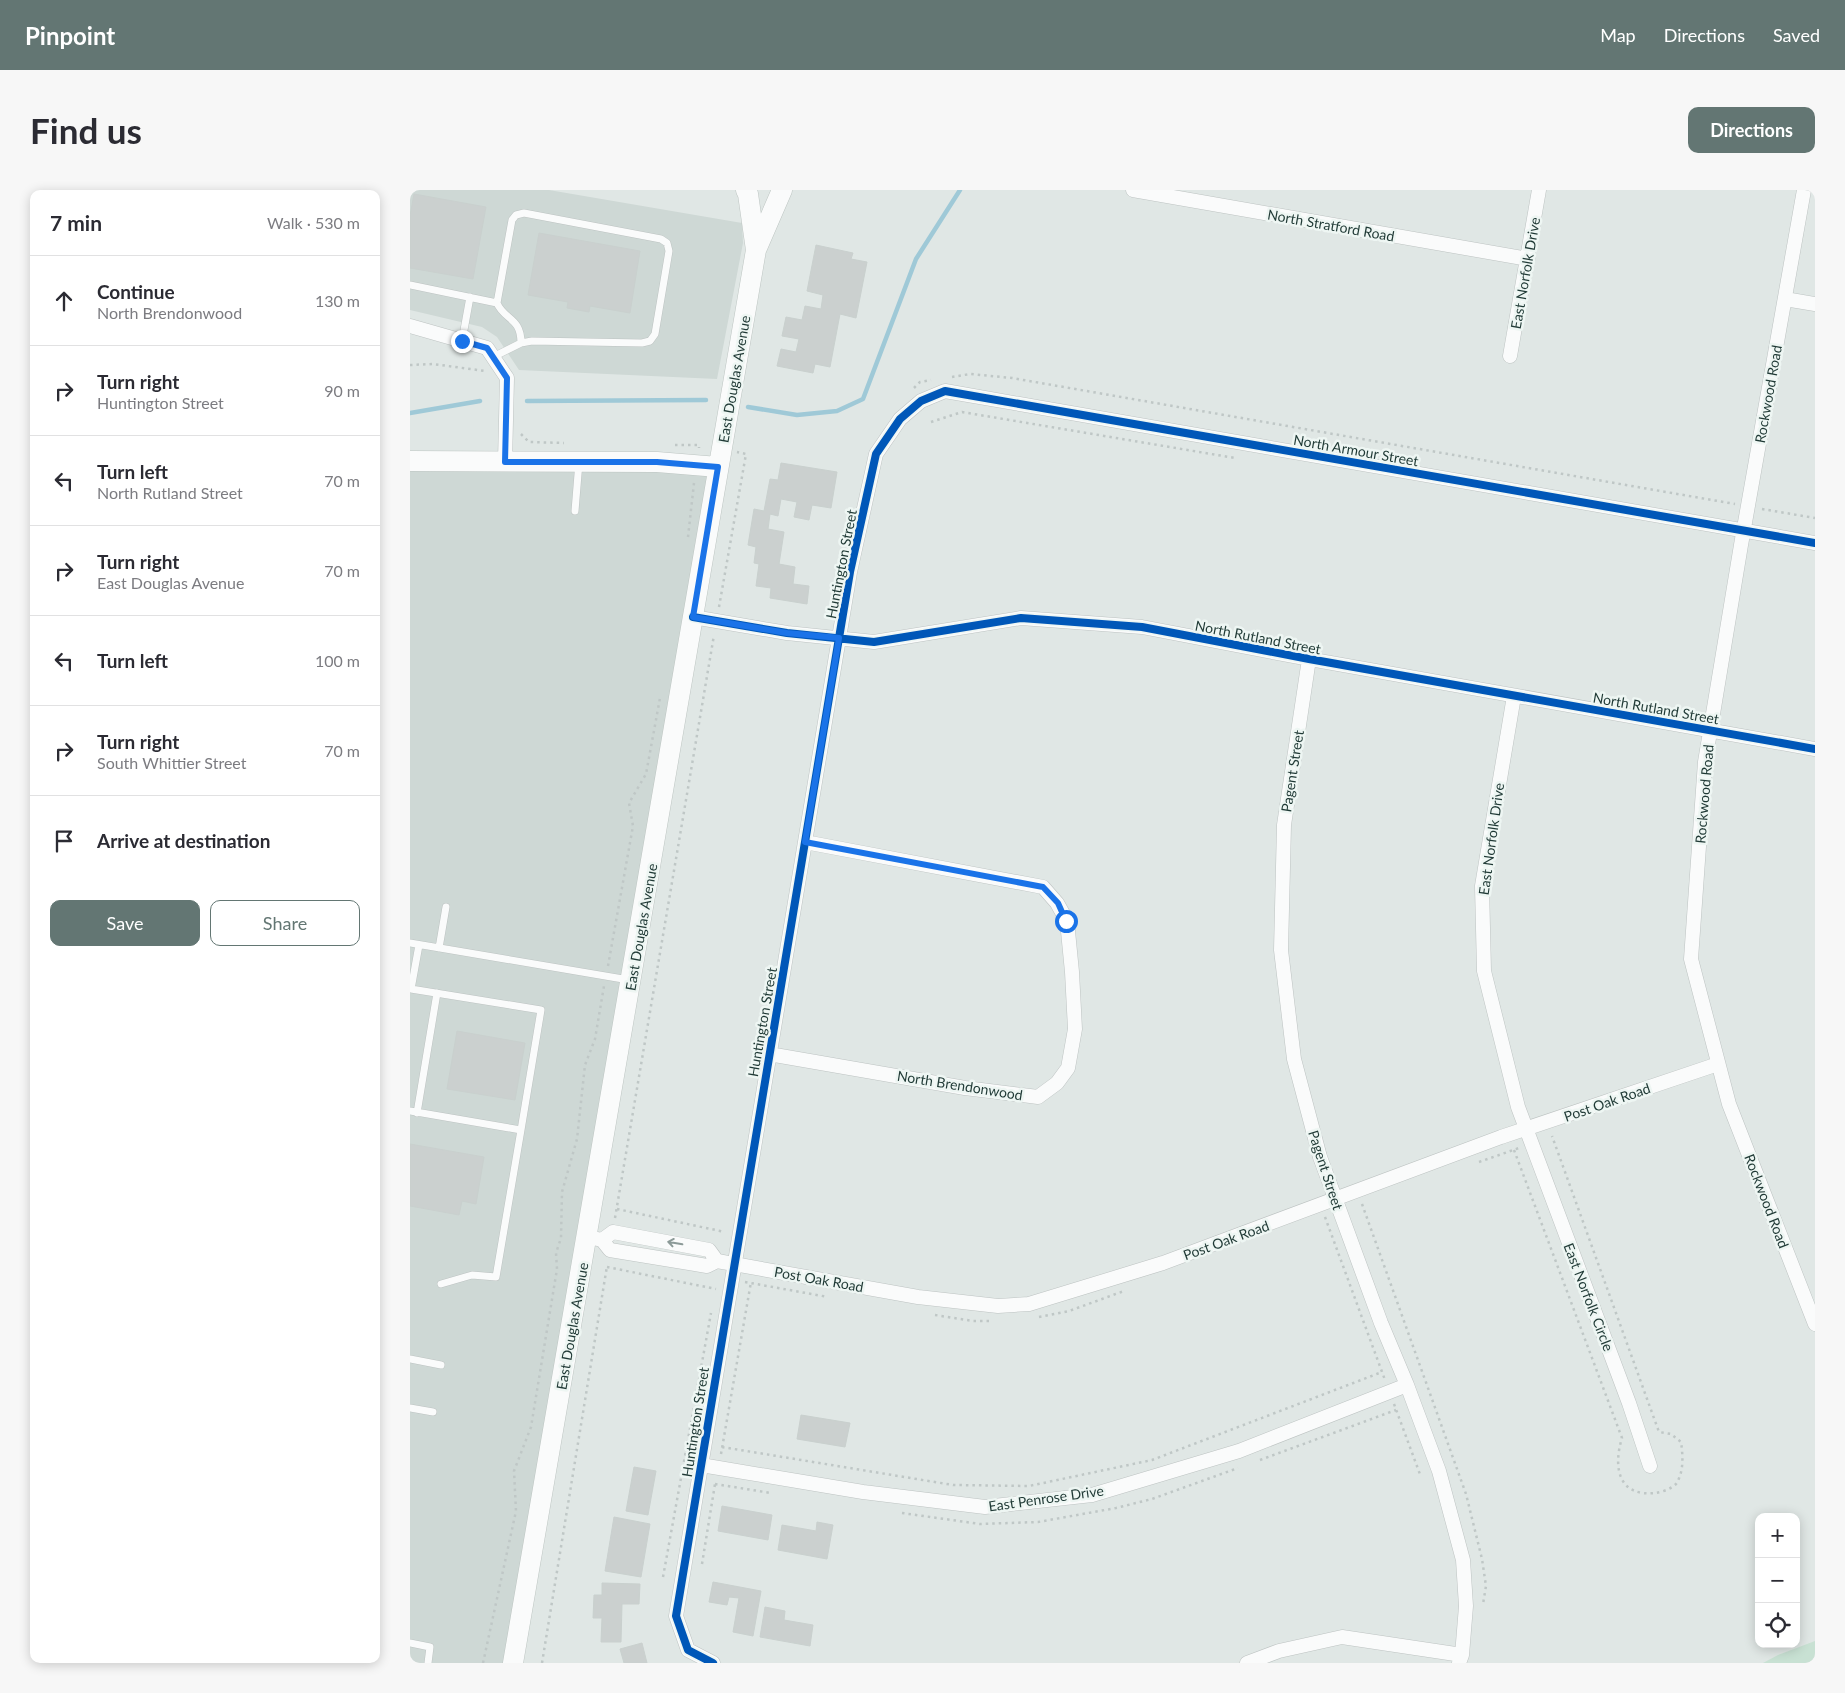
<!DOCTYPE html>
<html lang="en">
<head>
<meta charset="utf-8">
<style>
  :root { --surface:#fff; --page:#f7f7f7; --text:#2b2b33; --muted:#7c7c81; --line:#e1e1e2; --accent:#637673 }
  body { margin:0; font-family:Lato,sans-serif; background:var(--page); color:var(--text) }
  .controls { position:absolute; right:15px; bottom:15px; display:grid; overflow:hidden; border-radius:10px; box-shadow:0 2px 12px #0003 }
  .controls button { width:45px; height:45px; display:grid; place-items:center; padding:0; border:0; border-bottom:1px solid var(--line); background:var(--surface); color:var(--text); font:25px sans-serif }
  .stop { position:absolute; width:15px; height:15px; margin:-11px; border:4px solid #1a73e8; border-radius:50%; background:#fff }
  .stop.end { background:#1a73e8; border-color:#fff; box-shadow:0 1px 5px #0008 }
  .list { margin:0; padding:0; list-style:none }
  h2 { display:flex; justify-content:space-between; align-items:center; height:65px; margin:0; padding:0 20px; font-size:21px }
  h2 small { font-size:16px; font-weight:400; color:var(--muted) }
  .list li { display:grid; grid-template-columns:32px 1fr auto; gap:15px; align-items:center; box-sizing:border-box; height:90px; padding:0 20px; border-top:1px solid var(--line) }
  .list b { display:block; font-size:19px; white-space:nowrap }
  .list p { margin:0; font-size:16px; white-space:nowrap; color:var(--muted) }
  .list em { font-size:16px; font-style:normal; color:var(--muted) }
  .actions { display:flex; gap:10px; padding:15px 20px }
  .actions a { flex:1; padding:11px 0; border:1px solid var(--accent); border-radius:10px; text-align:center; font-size:18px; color:var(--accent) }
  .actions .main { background:var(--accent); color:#fff }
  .icon { flex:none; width:28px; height:28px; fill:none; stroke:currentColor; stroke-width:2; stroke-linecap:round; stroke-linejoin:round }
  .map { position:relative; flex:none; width:1405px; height:1473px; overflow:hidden; border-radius:10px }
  header { display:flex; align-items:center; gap:30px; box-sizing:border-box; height:70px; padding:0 25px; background:var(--accent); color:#fff }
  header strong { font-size:24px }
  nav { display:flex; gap:28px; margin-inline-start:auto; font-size:18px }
  .intro { display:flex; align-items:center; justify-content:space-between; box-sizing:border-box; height:120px; padding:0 30px }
  h1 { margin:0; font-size:35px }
  .button { padding:12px 22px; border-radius:10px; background:var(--accent); color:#fff; font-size:18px; font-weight:700 }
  main { display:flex; gap:30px; padding:0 30px }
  aside { flex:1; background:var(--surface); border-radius:10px; box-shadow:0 2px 12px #0003 }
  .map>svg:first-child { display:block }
  .built { fill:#ced8d5 }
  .green { fill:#c8e1d3 }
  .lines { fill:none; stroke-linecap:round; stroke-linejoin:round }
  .stream { stroke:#9fc9d7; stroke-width:4.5 }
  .building { fill:#cbd0cf; stroke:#c9d0ce }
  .lane-casing { stroke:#bdc3c2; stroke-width:8 }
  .street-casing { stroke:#bdc3c2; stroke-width:15 }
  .secondary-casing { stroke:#bdc5c2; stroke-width:21 }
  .path { stroke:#bfc7c6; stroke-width:2.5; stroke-dasharray:2.5 4; stroke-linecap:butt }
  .lane { stroke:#fafbfb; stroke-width:7 }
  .street { stroke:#fafbfb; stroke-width:14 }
  .secondary { stroke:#fafbfb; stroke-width:20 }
  .cycleway-casing { stroke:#eef6f3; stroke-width:11 }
  .cycleway { stroke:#0057b8; stroke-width:8 }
  .oneway { stroke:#8c9a98 }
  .route { stroke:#1a73e8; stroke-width:6 }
  .labels { text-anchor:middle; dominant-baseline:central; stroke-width:5; stroke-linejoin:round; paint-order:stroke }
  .street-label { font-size:14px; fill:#1f3935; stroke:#eef6f3 }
</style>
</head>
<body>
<header>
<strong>Pinpoint</strong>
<nav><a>Map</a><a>Directions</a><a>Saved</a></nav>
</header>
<div class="intro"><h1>Find us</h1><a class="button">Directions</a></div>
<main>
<aside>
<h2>7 min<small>Walk · 530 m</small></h2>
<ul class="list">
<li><svg class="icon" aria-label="ahead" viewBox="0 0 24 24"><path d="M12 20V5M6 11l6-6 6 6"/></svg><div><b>Continue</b><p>North Brendonwood</p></div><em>130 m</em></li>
<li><svg class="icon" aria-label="right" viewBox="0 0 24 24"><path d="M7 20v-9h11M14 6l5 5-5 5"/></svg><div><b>Turn right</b><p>Huntington Street</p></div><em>90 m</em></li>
<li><svg class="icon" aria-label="left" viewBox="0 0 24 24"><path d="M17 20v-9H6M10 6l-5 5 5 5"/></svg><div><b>Turn left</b><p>North Rutland Street</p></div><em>70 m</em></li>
<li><svg class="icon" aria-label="right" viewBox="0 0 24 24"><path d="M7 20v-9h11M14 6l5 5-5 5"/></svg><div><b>Turn right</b><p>East Douglas Avenue</p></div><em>70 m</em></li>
<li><svg class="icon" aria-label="left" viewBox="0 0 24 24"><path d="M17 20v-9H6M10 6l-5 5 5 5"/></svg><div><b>Turn left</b></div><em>100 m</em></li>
<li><svg class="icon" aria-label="right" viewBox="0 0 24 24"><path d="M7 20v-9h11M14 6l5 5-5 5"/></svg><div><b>Turn right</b><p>South Whittier Street</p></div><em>70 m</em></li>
<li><svg class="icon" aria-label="arrive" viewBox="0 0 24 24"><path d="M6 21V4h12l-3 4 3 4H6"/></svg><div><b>Arrive at destination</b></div></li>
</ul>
<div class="actions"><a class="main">Save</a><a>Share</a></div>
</aside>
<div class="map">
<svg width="1405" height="1473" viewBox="0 0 1405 1473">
  <rect width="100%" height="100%" fill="#e0e7e5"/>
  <path class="built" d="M0 0H139L332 33 333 53 307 189 109 180 87 147 72 137 0 120Z
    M308 277 104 1473H0V279Z"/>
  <path class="green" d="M1405 1451V1473H1353L1368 1465Z"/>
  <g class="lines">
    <path class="stream" d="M117 211 296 210
      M338 217 387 225 427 221 453 209 506 69 550 0
      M0 223 70 211"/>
  </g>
  <path class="building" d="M4 4 76 17 63 89 0 78V26Z
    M129 43 230 61 220 123 180 116 179 122 157 118 158 112 118 105Z
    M406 55 443 63 441 69 457 72 446 128 430 124 420 177 405 174 403 183 367 176 371 159 386 162 389 149 372 146 376 127 392 130 395 116 411 119 413 105 397 101Z
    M371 273 427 282 421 318 402 315 399 330 384 327 387 312 371 309 368 326 360 324 358 339 374 342 369 374 385 377 383 394 399 396 397 414 360 408 361 398 346 396 349 374 344 373 346 357 338 355 344 319 354 321 360 289 368 290Z
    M47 841 115 853 105 910 37 899Z
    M0 954 74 967 66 1014 52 1011 49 1025 0 1016Z
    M391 1225 440 1233 435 1257 387 1249Z
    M224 1277 246 1281 238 1325 216 1321Z
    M312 1316 362 1325 358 1350 308 1341Z
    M204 1327 240 1334 231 1387 195 1381Z
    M407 1332 423 1335 417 1369 368 1360 372 1335 406 1341Z
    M303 1392 351 1401 343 1446 323 1442 329 1408 319 1407 317 1415 299 1412Z
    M192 1393 230 1394 229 1414H212L211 1452H191L192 1428H183L184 1405H192Z
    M355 1417 375 1421 374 1430 403 1435 400 1456 350 1447Z
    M232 1453 237 1473H214L210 1459Z"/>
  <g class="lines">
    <defs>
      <path id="lane" d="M0 95 87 113
        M52 151 60 107
        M83 167 111 153 122 151 232 153 240 151 245 144 259 61 257 53 251 49 114 23 106 25 102 30 87 113C94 130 111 127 111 153
        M165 321 169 272
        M0 753 219 790
        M29 758 36 717
        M0 921 111 940 131 820 1 799 9 755
        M7 923 27 803
        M31 1094 62 1085 86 1087 111 940
        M0 1169 31 1175
        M0 1218 23 1222
        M0 1453 20 1457 18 1473"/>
      <path id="street" d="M723 0 1118 69
        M1394 0 1331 355 1295 572 1281 769 1319 914 1405 1134
        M1375 109 1405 114
        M0 136 77 158 97 188 95 272
        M1100 166 1129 0
        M283 427 377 443 464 452 611 428 732 437 899 469 1405 559
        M899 469 874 635 871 760 884 869 910 967 971 1133 997 1195 1029 1281 1053 1370 1056 1416 1052 1465 1049 1473
        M1104 506 1072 696 1074 781 1108 917 1219 1213 1240 1276
        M359 864 555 898 628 907 647 893 658 878 665 839 662 782 657 731 647 713 633 697 395 652
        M183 1048 192 1050 203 1042 299 1060 307 1071
        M192 1050 200 1060 297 1076 307 1071 508 1107 588 1116 619 1114 753 1073 1091 947 1308 874
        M291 1275 453 1302 575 1317 682 1305 829 1261 997 1195
        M303 1473 278 1460 266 1426 440 382 466 264 490 229 511 211 535 201 1405 353
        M837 1473 869 1461 932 1447 1052 1465"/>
      <path id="secondary" d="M346 60 372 0
        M0 271 247 272 308 277
        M103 1473 346 60 338 4 336 0"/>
    </defs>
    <use href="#lane" class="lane-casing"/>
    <use href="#street" class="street-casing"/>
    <use href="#secondary" class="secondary-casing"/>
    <path class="path" d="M0 175 23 174 75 181
      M542 187 560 184 602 188 1325 314
      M504 198 510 192 521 190
      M521 232 552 222 825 268
      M111 244 119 252 154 253
      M265 255H289V258
      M1352 319 1405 328
      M278 347 284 293
      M309 417 336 264 327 262
      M198 776 223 636 219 613 236 584 250 508
      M1104 960 1212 1248C1203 1277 1208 1307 1245 1303 1252 1302 1261 1299 1266 1294 1274 1282 1273 1266 1271 1252L1261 1244 1249 1242 1142 946
      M1069 972 1109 958
      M952 1014 1056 1304 1072 1369 1076 1396 1073 1414
      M207 1019 315 1042
      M915 1027 975 1190
      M205 1028 304 445
      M197 1077 306 1099
      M335 1092 418 1107
      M525 1125 563 1131H581
      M629 1127 659 1121 714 1101
      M984 1214 1011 1287
      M312 1257 543 1295 619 1296 742 1270 972 1182
      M311 1264 341 1092
      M850 1270 986 1220
      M305 1294 361 1303
      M492 1323 570 1334 628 1332 706 1318 742 1309 828 1278
      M292 1374 305 1294
      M253 1387 301 1123
      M73 1473 106 1321 104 1281 121 1237 147 1079 146 1063 151 1048 152 1002 167 949 175 875 185 849 194 796
      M132 1473 197 1076"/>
    <use href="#lane" class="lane"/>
    <use href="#street" class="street"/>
    <use href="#secondary" class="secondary"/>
    <defs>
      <path id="cycleway" d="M283 427 377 443 464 452 611 428 732 437 899 469 1405 559
        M303 1473 278 1460 266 1426 440 382 466 264 490 229 511 211 535 201 1405 353"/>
    </defs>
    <use href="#cycleway" class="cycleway-casing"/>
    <use href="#cycleway" class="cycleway"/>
  </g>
  <defs><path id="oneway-shaft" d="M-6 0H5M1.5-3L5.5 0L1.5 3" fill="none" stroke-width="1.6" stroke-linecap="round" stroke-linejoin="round" transform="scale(1.25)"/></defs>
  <use class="oneway" href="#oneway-shaft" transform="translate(265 1053) rotate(-170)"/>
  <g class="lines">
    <path class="route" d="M52 151 77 158 97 188 95 272H247L308 277 283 427 377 443 429 448 395 652 633 697 648 713 656 731"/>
  </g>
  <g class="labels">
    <g class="street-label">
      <text transform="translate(921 35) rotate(10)">North Stratford Road</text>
      <text transform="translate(1115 83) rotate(-80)">East Norfolk Drive</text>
      <text transform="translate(324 189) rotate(-80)">East Douglas Avenue</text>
      <text transform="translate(1358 204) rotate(-80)">Rockwood Road</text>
      <text transform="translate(946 260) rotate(10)">North Armour Street</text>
      <text transform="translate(431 374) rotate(-79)">Huntington Street</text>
      <text transform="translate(848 447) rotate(11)">North Rutland Street</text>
      <text transform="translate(1246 518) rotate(10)">North Rutland Street</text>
      <text transform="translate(882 581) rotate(-81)">Pagent Street</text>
      <text transform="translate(1294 604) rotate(-85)">Rockwood Road</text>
      <text transform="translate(1081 649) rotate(-82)">East Norfolk Drive</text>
      <text transform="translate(231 737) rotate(-80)">East Douglas Avenue</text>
      <text transform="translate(352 832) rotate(-80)">Huntington Street</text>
      <text transform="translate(550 895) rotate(9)">North Brendonwood</text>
      <text transform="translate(1197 912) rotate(-19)">Post Oak Road</text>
      <text transform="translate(916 980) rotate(72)">Pagent Street</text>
      <text transform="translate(1357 1011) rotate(69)">Rockwood Road</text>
      <text transform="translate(816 1050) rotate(-20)">Post Oak Road</text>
      <text transform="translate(409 1089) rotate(10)">Post Oak Road</text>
      <text transform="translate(1179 1107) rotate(69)">East Norfolk Circle</text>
      <text transform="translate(162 1136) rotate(-80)">East Douglas Avenue</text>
      <text transform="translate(285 1232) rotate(-81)">Huntington Street</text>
      <text transform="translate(636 1308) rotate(-8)">East Penrose Drive</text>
    </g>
  </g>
</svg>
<div class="controls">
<button>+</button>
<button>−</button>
<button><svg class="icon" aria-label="locate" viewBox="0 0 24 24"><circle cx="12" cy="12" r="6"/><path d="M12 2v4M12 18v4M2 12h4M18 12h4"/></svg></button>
</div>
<div class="stop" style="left:656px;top:731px"></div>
<div class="stop end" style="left:52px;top:151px"></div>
</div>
</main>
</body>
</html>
